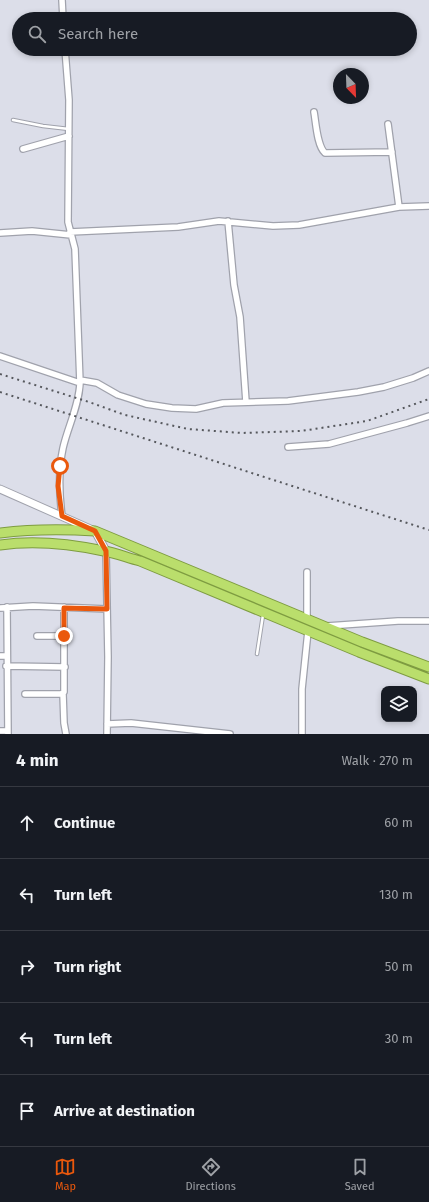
<!DOCTYPE html>
<html lang="en">
<head>
<meta charset="utf-8">
<style>
  :root { --surface:#171b24; --page:#20242c; --text:#f1f3f6; --muted:#9ea1a6; --line:#363941; --accent:#ea580c }
  body { margin:0; font-family:"Fira Sans",sans-serif; background:var(--page); color:var(--text) }
  .controls { position:absolute; right:12px; bottom:12px; display:grid; overflow:hidden; border-radius:8px; box-shadow:0 2px 6px #0003 }
  .controls button { width:36px; height:36px; display:grid; place-items:center; padding:0; border:0; border-bottom:1px solid var(--line); background:var(--surface); color:var(--text); font:20px sans-serif }
  .compass { position:absolute; left:333px; top:68px; width:36px; height:36px; border-radius:50%; background:var(--surface); box-shadow:0 2px 6px #0003; rotate:157deg }
  .stop { position:absolute; width:12px; height:12px; margin:-9px; border:3px solid #ea580c; border-radius:50%; background:#fff }
  .stop.end { background:#ea580c; border-color:#fff; box-shadow:0 1px 4px #0008 }
  .list { margin:0; padding:0; list-style:none }
  h2 { display:flex; justify-content:space-between; align-items:center; height:52px; margin:0; padding:0 16px; font-size:17px }
  h2 small { font-size:13px; font-weight:400; color:var(--muted) }
  .list li { display:grid; grid-template-columns:26px 1fr auto; gap:12px; align-items:center; box-sizing:border-box; height:72px; padding:0 16px; border-top:1px solid var(--line) }
  .list b { display:block; font-size:15px; white-space:nowrap }
  .list em { font-size:13px; font-style:normal; color:var(--muted) }
  .icon { flex:none; width:22px; height:22px; fill:none; stroke:currentColor; stroke-width:2; stroke-linecap:round; stroke-linejoin:round }
  .map { position:relative; flex:none; width:429px; height:734px; overflow:hidden }
  .search { position:absolute; background:var(--surface); box-shadow:0 2px 6px #0003; left:12px; right:12px; top:12px; height:44px; display:flex; align-items:center; gap:10px; box-sizing:border-box; padding:0 14px; border-radius:22px; color:var(--muted); font-size:15px }
  .sheet { height:412px; background:var(--surface) }
  nav { display:flex; justify-content:space-around; align-items:center; box-sizing:border-box; height:56px; border-top:1px solid var(--line); background:var(--surface); font-size:11px; color:var(--muted) }
  nav a { display:grid; justify-items:center; gap:2px }
  nav .on { color:var(--accent) }
  .map>svg:first-child { display:block }
  .lines { fill:none; stroke-linecap:round; stroke-linejoin:round }
  .service-casing { stroke:#a0a2ac; stroke-width:4.5 }
  .minor-casing { stroke:#a0a2ac; stroke-width:8 }
  .secondary-casing { stroke:#a0a2ac; stroke-width:9 }
  .trunk-casing { stroke:#7e9c41; stroke-width:11 }
  .service { stroke:#fff; stroke-width:2.5 }
  .minor { stroke:#fff; stroke-width:5.5 }
  .secondary { stroke:#fff; stroke-width:7 }
  .trunk { stroke:#bade6c; stroke-width:9 }
  .rail { stroke:#56585d; stroke-width:2; stroke-dasharray:2 4; stroke-linecap:butt }
  .route { stroke:#ea580c; stroke-width:5 }
</style>
</head>
<body>
<div class="map">
<svg width="429" height="734" viewBox="0 0 429 734">
  <rect width="100%" height="100%" fill="#dcdee9"/>
  <g class="lines">
    <defs>
      <path id="service" d="M13 120 43 126 69 129
        M257 654 263 615"/>
      <path id="minor" d="M62 0 63 19
        M314 112C316 123 317 146 325 153L392 152
        M388 124 399 207
        M23 149 69 136
        M228 221 234 285 240 317 246 402
        M70 232 178 227 219 221 273 226 299 225 399 207 429 206
        M0 233 32 231 71 235
        M0 356 80 383
        M80 380 97 383 118 395 146 404 172 408 196 409 223 403 288 401 358 392 384 387 413 378 429 371
        M288 447 329 444 407 423 429 416
        M62 516C59 493 58 471 63 448 68 426 79 406 80 383L75 249 68 222 69 100 65 49
        M106 551 108 657 107 734
        M307 572V619
        M7 607 8 734
        M0 608 33 606 107 609
        M327 626 398 621H429
        M37 636H64
        M0 656H6
        M6 666 65 667
        M25 694H61L64 692V607
        M63 694 64 723 66 734
        M107 724 131 723 230 734
        M0 731H7
        M302 734V689L308 631"/>
      <path id="secondary" d="M0 489 95 531 106 551"/>
      <path id="trunk" d="M0 533C32 529 63 529 95 531L362 642 429 667
        M0 545C34 540 71 544 104 551 116 553 128 558 140 561L359 652 429 679"/>
    </defs>
    <use href="#service" class="service-casing"/>
    <use href="#minor" class="minor-casing"/>
    <use href="#secondary" class="secondary-casing"/>
    <use href="#trunk" class="trunk-casing"/>
    <use href="#service" class="service"/>
    <use href="#minor" class="minor"/>
    <use href="#secondary" class="secondary"/>
    <use href="#trunk" class="trunk"/>
    <path class="rail" d="M0 374 89 402 125 415 188 429 242 433 301 431 367 421 429 399
      M0 392 429 530"/>
  </g>
  <g class="lines">
    <path class="route" d="M60 466 58 486 62 516 95 531 106 551 107 609 64 608V636"/>
  </g>
</svg>
<div class="controls">
<button><svg class="icon" aria-label="layers" viewBox="0 0 24 24"><path d="M12 4l9 5-9 5-9-5zM3 14l9 5 9-5"/></svg></button>
</div>
<svg class="compass" viewBox="-18 -18 36 36"><path d="M0-13l5 13h-10z" fill="#e53935"/><path d="M0 13l5-13h-10z" fill="#9ea1a6"/></svg>
<div class="stop" style="left:60px;top:466px"></div>
<div class="stop end" style="left:64px;top:636px"></div>
<div class="search"><svg class="icon" aria-label="search" viewBox="0 0 24 24"><circle cx="10" cy="10" r="6"/><path d="M15 15l6 6"/></svg>Search here</div>
</div>
<section class="sheet">
<h2>4 min<small>Walk · 270 m</small></h2>
<ul class="list">
<li><svg class="icon" aria-label="ahead" viewBox="0 0 24 24"><path d="M12 20V5M6 11l6-6 6 6"/></svg><div><b>Continue</b></div><em>60 m</em></li>
<li><svg class="icon" aria-label="left" viewBox="0 0 24 24"><path d="M17 20v-9H6M10 6l-5 5 5 5"/></svg><div><b>Turn left</b></div><em>130 m</em></li>
<li><svg class="icon" aria-label="right" viewBox="0 0 24 24"><path d="M7 20v-9h11M14 6l5 5-5 5"/></svg><div><b>Turn right</b></div><em>50 m</em></li>
<li><svg class="icon" aria-label="left" viewBox="0 0 24 24"><path d="M17 20v-9H6M10 6l-5 5 5 5"/></svg><div><b>Turn left</b></div><em>30 m</em></li>
<li><svg class="icon" aria-label="arrive" viewBox="0 0 24 24"><path d="M6 21V4h12l-3 4 3 4H6"/></svg><div><b>Arrive at destination</b></div></li>
</ul>
</section>
<nav>
<a class="on"><svg class="icon" aria-label="map" viewBox="0 0 24 24"><path d="M3 6l6-2 6 2 6-2v14l-6 2-6-2-6 2zM9 4v14M15 6v14"/></svg>Map</a>
<a><svg class="icon" aria-label="directions" viewBox="0 0 24 24"><path d="M12 3l9 9-9 9-9-9zM9 14v-3h6M13 9l2 2-2 2"/></svg>Directions</a>
<a><svg class="icon" aria-label="saved" viewBox="0 0 24 24"><path d="M7 4h10v16l-5-4-5 4z"/></svg>Saved</a>
</nav>
</body>
</html>
